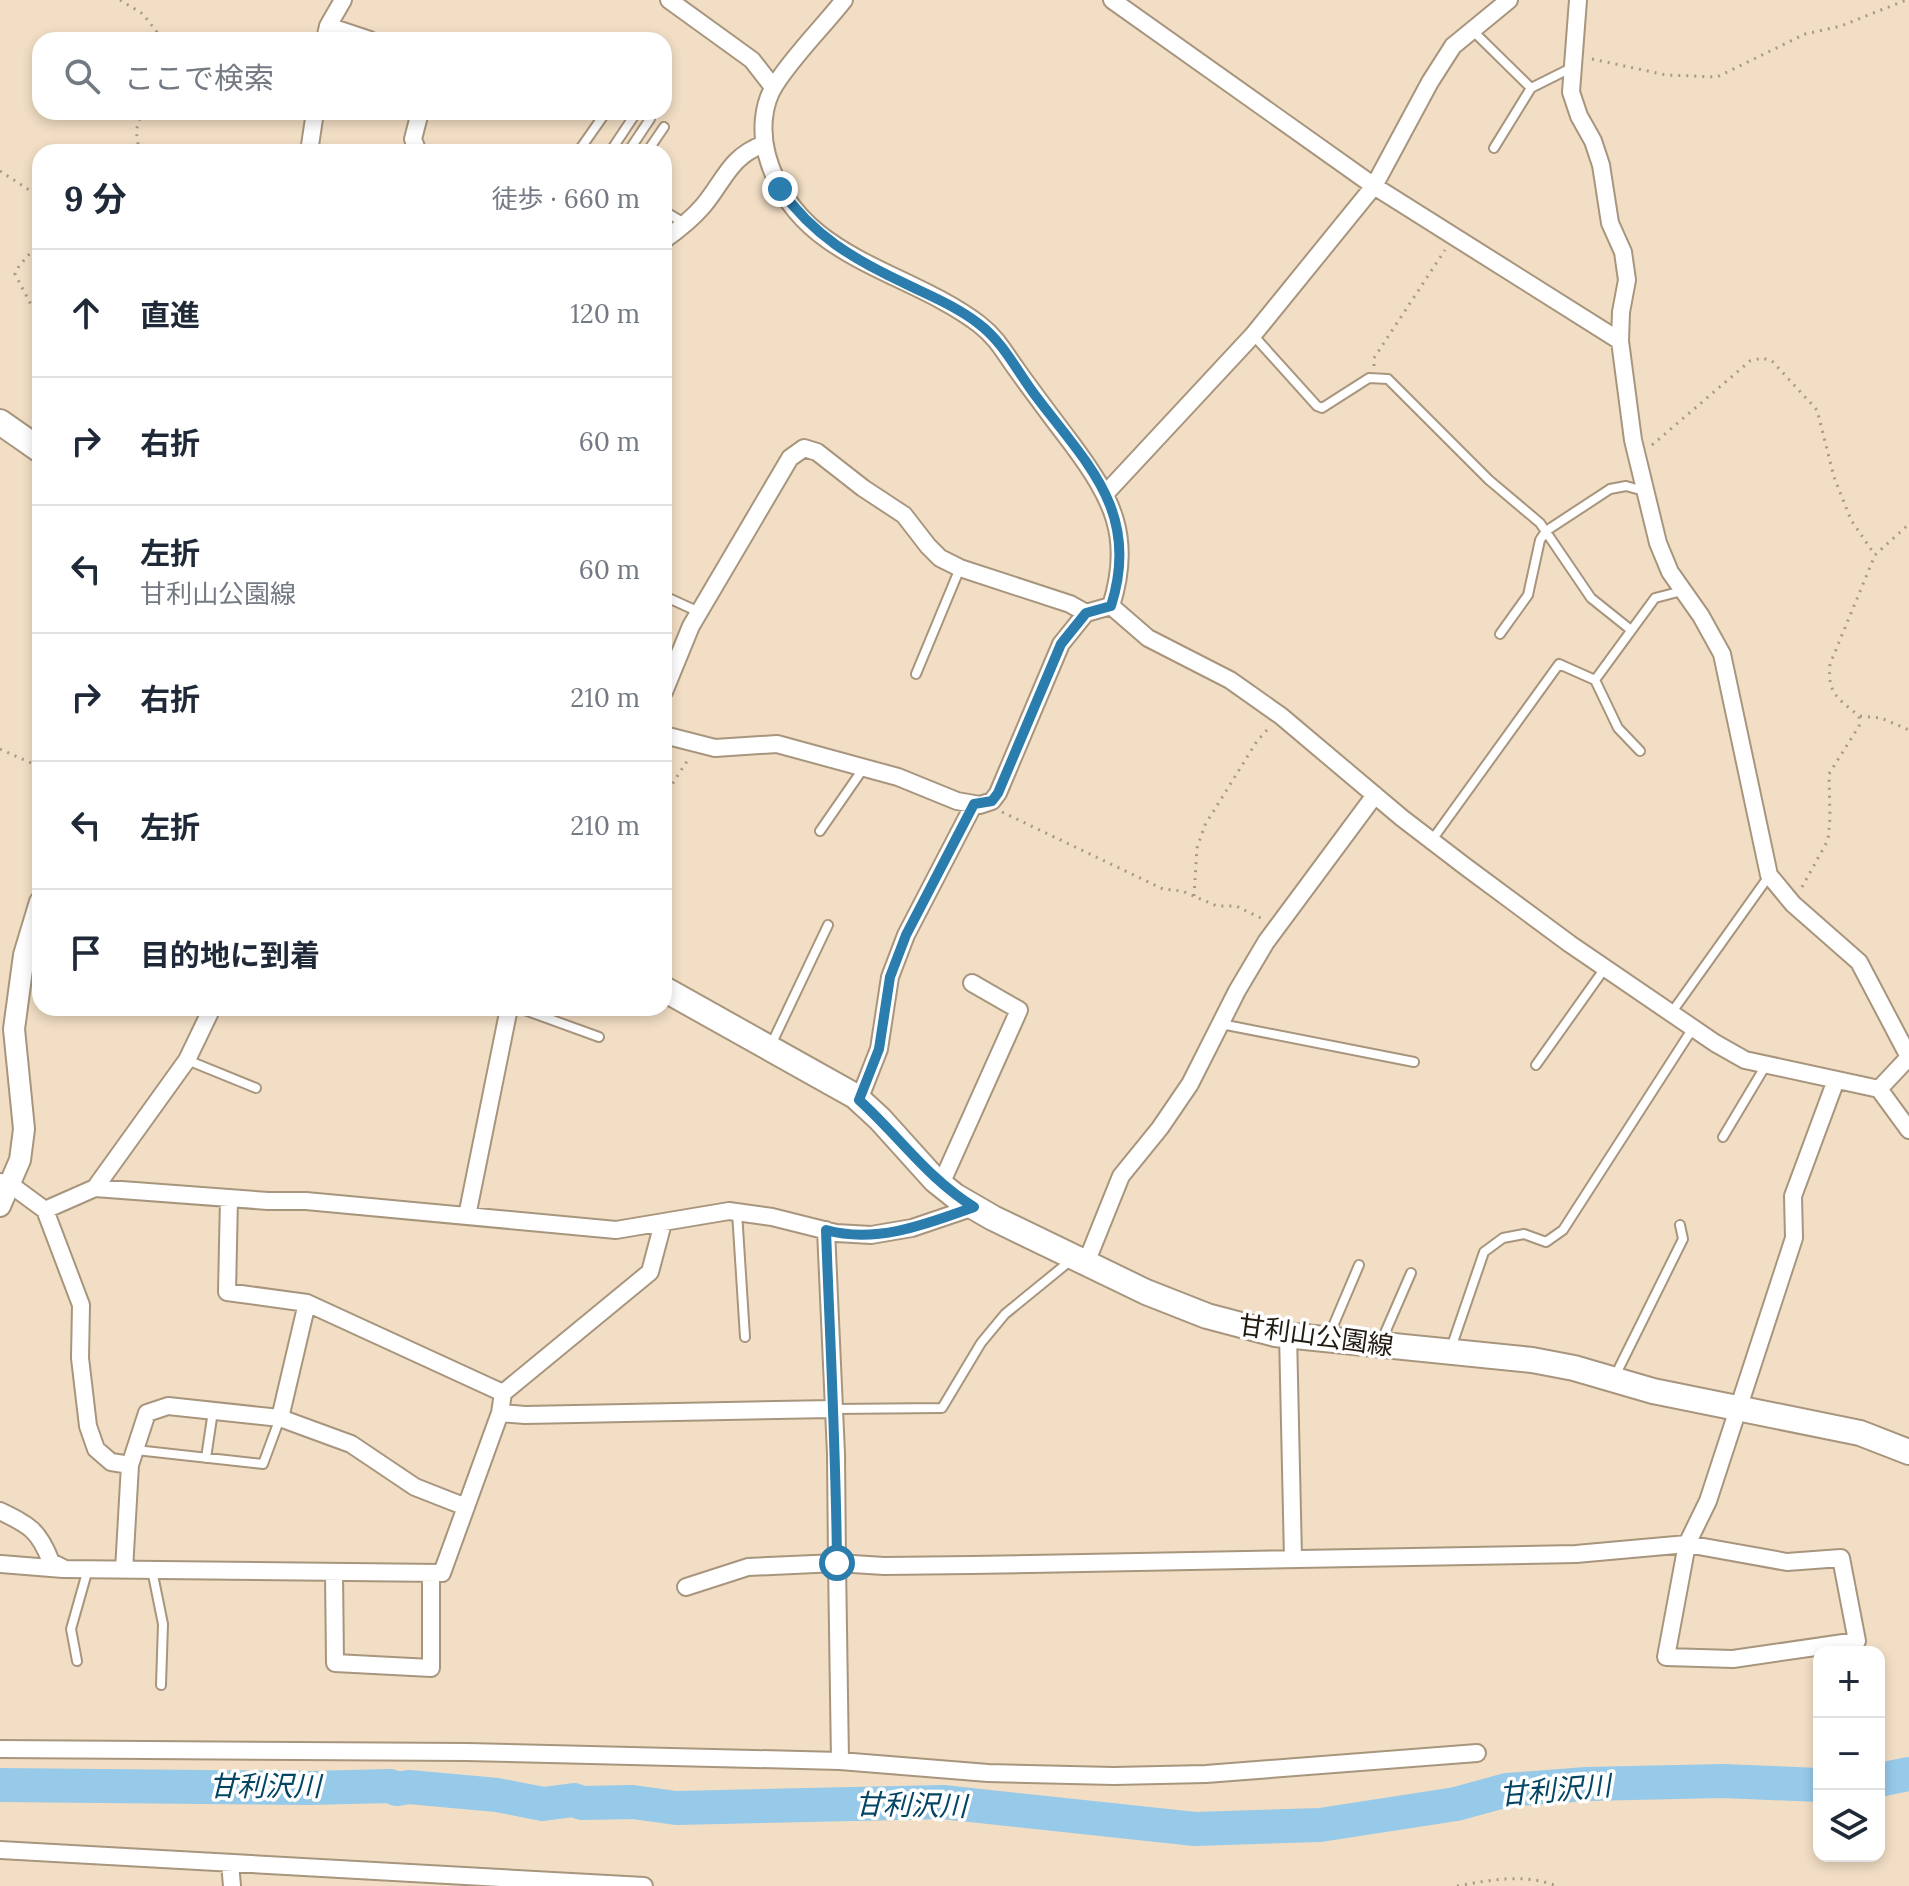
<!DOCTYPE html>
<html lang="ja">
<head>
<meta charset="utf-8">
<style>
  :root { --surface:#fff; --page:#f6f6f7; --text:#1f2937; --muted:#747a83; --line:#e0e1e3 }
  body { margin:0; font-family:Lora,"Noto Sans JP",serif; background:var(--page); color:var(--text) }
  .controls { position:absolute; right:24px; bottom:24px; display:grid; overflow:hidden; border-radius:16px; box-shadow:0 4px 12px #0003 }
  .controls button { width:72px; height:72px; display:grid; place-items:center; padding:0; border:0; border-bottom:2px solid var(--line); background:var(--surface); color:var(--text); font:40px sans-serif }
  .stop { position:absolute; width:24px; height:24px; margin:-18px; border:6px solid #2a7dad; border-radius:50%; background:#fff }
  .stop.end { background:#2a7dad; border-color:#fff; box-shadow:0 2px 8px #0008 }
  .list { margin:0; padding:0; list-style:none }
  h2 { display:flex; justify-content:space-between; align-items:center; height:104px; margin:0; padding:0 32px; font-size:34px }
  h2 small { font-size:26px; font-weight:400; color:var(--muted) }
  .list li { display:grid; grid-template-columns:52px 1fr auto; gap:24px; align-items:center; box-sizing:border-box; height:128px; padding:0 32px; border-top:2px solid var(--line) }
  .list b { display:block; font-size:30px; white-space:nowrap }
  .list p { margin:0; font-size:26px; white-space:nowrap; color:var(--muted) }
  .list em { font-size:26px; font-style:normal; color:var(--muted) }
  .icon { flex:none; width:44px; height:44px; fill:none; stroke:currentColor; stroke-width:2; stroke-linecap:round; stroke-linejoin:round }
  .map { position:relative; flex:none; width:1909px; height:1886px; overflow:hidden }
  .search { position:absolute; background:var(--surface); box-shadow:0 4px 12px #0003; left:32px; top:32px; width:640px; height:88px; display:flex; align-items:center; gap:20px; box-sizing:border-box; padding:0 28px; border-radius:24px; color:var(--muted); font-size:30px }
  .panel { position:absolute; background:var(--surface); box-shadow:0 4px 12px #0003; left:32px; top:144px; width:640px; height:872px; border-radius:24px }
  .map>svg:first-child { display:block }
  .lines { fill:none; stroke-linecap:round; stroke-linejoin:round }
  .river { stroke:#97c9e9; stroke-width:34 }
  .service-casing { stroke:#a8957d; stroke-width:12 }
  .minor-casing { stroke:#a8957d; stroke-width:20 }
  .tertiary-casing { stroke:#a8957d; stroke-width:24 }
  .secondary-casing { stroke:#a8957d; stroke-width:28 }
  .path { stroke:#a89986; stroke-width:3; stroke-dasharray:2 6; stroke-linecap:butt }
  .service { stroke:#fff; stroke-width:8 }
  .minor { stroke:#fff; stroke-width:16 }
  .tertiary { stroke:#fff; stroke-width:20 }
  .secondary { stroke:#fff; stroke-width:24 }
  .route { stroke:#2a7dad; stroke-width:10 }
  .labels { text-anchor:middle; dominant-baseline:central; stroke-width:7; stroke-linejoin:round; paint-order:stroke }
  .street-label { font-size:26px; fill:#231c13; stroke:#fff }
  .water-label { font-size:28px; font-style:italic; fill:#034564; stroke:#fff }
</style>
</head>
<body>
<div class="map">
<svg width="1909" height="1886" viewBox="0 0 1909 1886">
  <rect width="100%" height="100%" fill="#f2dec5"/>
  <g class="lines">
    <path class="river" d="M1879 1780 1909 1774
      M0 1785 309 1788 390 1786 397 1789 409 1787 497 1795 543 1804 574 1800 582 1803 633 1802 676 1808 943 1802 1195 1829 1320 1825 1456 1804 1507 1790 1586 1784 1723 1781 1819 1785"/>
    <defs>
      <path id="service" d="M1472 30 1531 88
        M1494 148 1531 88 1573 67
        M578 152 606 112
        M610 152 636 113
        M628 152 650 119
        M647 152 664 127
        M664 211 686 224
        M1253 335 1317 406 1322 408 1369 378 1388 379 1489 480 1540 523 1591 598 1631 630
        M664 596 699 612
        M1500 634 1528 595 1540 540 1546 531 1610 489 1626 486 1644 491
        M916 674 960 568
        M1640 751 1618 728 1595 680 1655 598 1682 591
        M820 831 863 769
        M1432 840 1559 664 1595 680
        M519 1008 599 1037
        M1672 1012 1769 876
        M1221 1024 1414 1062
        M770 1047 828 925
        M187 1060 256 1088
        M1536 1065 1605 968
        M1723 1137 1766 1065
        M737 1212 745 1337
        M1328 1338 1359 1265
        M1381 1342 1411 1273
        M1451 1348 1484 1252 1503 1238 1524 1234 1546 1242 1563 1230 1693 1028
        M1615 1376 1683 1239 1680 1225
        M833 1409 942 1408 981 1343 1005 1314 1070 1261
        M136 1450 263 1464 280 1418
        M206 1458 213 1411
        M152 1570 163 1624 161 1685
        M77 1661 71 1629 88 1569"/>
      <path id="minor" d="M669 0 752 60 773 87
        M844 0C822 28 794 55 775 85 762 105 761 133 767 155 795 259 905 268 979 324 997 338 1004 352 1017 370 1035 395 1053 419 1072 444 1112 498 1133 537 1111 606
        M1112 0 1374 186 1620 341
        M1578 0 1571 92 1579 116 1593 141 1601 165 1610 223 1623 252 1627 280 1621 312 1620 341 1633 440 1658 543 1670 572 1701 616 1722 654 1769 875 1793 904 1859 962 1909 1057
        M328 26 370 40
        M325 40 328 26 343 0
        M309 152 315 112
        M418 152 413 139 420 112
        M664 240C678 230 691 220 703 206 725 180 729 157 764 144
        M1106 493 1253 335 1374 186 1430 82 1453 46 1509 0
        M1111 606 1148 638 1230 680 1281 716 1402 818 1466 867 1570 944 1715 1043 1745 1060 1879 1089 1909 1130
        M664 692 691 626 790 458 804 448 817 452 863 488 904 515 928 546 940 558 960 568 1070 604 1086 613
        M664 735 715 748 777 744 898 777 957 801 980 805 992 801 998 793 1061 644 1086 613 1111 606
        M1879 1089 1909 1057
        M859 1100 879 1049 890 977 906 935 974 804
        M0 1182 11 1185 45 1210 95 1188 268 1201H306L616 1230 729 1211 772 1217 836 1233 871 1235 912 1228 974 1207
        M941 1184 1019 1010 972 983
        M95 1188 187 1060 212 1008
        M229 1198 227 1292 307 1303 503 1393
        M45 1210 81 1305 80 1358 88 1426 96 1449 111 1462 130 1465 124 1570
        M467 1216 509 1008
        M663 1223 650 1272 503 1393 500 1413 525 1415 832 1409
        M826 1230 836 1454 837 1563 884 1566 971 1565 1576 1554 1687 1544 1708 1501 1794 1238 1793 1196 1836 1080
        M1086 1263 1121 1176 1160 1128 1190 1084 1237 991 1266 942 1375 795
        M307 1303 280 1418 351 1444 415 1487 466 1507
        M1288 1334 1293 1558
        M130 1465 147 1413 168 1406 280 1418
        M0 1511C29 1525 39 1530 51 1562L65 1569 442 1573 500 1413
        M1687 1544 1787 1562 1841 1558 1857 1641 1733 1659 1666 1657Z
        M1 1564 63 1569
        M334 1572 335 1663 431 1668V1573
        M686 1587 748 1567 837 1563 840 1761
        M0 1749 467 1752 840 1761 988 1773 1114 1776 1206 1774 1477 1753
        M0 1850 644 1886
        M230 1863 232 1886"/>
      <path id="tertiary" d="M0 1206 20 1160 24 1129 14 1029 24 955 40 902"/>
      <path id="secondary" d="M0 422 40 450
        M664 989 855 1096 880 1119 935 1180 955 1196 993 1218 1146 1292 1207 1316 1275 1334 1532 1360 1574 1368 1653 1391 1860 1433 1909 1452"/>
    </defs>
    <use href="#service" class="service-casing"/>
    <use href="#minor" class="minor-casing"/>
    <use href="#tertiary" class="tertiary-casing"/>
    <use href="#secondary" class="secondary-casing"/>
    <path class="path" d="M120 0 143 14 163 40
      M1592 59 1666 75 1717 77 1805 34 1841 26 1906 0
      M140 152C136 136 134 126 144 112
      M0 171 40 197
      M40 242 19 266 15 274 40 322
      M1374 366V358L1445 250
      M1652 445 1750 361 1762 358 1772 361 1817 410 1834 477 1851 520 1875 555
      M1860 716 1881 718 1909 730
      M0 749 40 767
      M664 797 689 758
      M1002 812 1163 889 1182 891 1217 906H1236L1263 919
      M1802 887 1828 840 1830 818 1829 774 1859 726V716C1838 698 1827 694 1830 664L1875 555 1909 524
      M1194 896 1197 848 1205 825 1257 741 1268 729
      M1457 1886C1491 1880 1523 1873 1557 1886"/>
    <use href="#service" class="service"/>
    <use href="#minor" class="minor"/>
    <use href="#tertiary" class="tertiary"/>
    <use href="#secondary" class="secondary"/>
  </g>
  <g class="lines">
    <path class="route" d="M780 189C814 236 853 259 904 283 930 296 956 306 979 324 1003 342 1017 371 1035 395 1087 464 1141 512 1111 606L1086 613 1061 644 998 793 992 801 974 804 906 935 890 977 879 1049 859 1100C898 1135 928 1179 974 1207 927 1224 876 1244 826 1230 830 1341 836 1452 837 1563"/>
  </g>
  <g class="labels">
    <g class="street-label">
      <text transform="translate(1316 1335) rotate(8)">甘利山公園線</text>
    </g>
    <g class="water-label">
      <text x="265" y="1786">甘利沢川</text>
      <text transform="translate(1555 1790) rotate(-5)">甘利沢川</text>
      <text transform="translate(911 1805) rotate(1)">甘利沢川</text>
    </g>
  </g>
</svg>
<div class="controls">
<button>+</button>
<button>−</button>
<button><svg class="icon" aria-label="layers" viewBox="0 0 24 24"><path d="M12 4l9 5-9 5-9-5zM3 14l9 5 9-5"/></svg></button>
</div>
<div class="stop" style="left:837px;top:1563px"></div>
<div class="stop end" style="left:780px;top:189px"></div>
<div class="search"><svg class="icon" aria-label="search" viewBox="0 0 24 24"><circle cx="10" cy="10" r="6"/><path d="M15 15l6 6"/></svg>ここで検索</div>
<section class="panel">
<h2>9 分<small>徒歩 · 660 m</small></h2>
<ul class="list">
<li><svg class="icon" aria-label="ahead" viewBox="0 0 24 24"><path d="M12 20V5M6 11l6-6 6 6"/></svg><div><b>直進</b></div><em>120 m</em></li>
<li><svg class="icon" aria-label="right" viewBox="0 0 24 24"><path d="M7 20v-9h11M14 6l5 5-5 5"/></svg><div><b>右折</b></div><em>60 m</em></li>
<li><svg class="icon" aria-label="left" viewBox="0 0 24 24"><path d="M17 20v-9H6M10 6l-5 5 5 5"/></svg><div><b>左折</b><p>甘利山公園線</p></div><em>60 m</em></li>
<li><svg class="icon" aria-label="right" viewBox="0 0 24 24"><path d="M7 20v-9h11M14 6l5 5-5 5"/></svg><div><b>右折</b></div><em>210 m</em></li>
<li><svg class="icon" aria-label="left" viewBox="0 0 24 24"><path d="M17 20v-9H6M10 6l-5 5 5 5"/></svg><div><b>左折</b></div><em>210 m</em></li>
<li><svg class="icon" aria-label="arrive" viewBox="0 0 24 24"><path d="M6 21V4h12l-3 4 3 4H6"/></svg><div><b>目的地に到着</b></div></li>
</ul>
</section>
</div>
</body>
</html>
